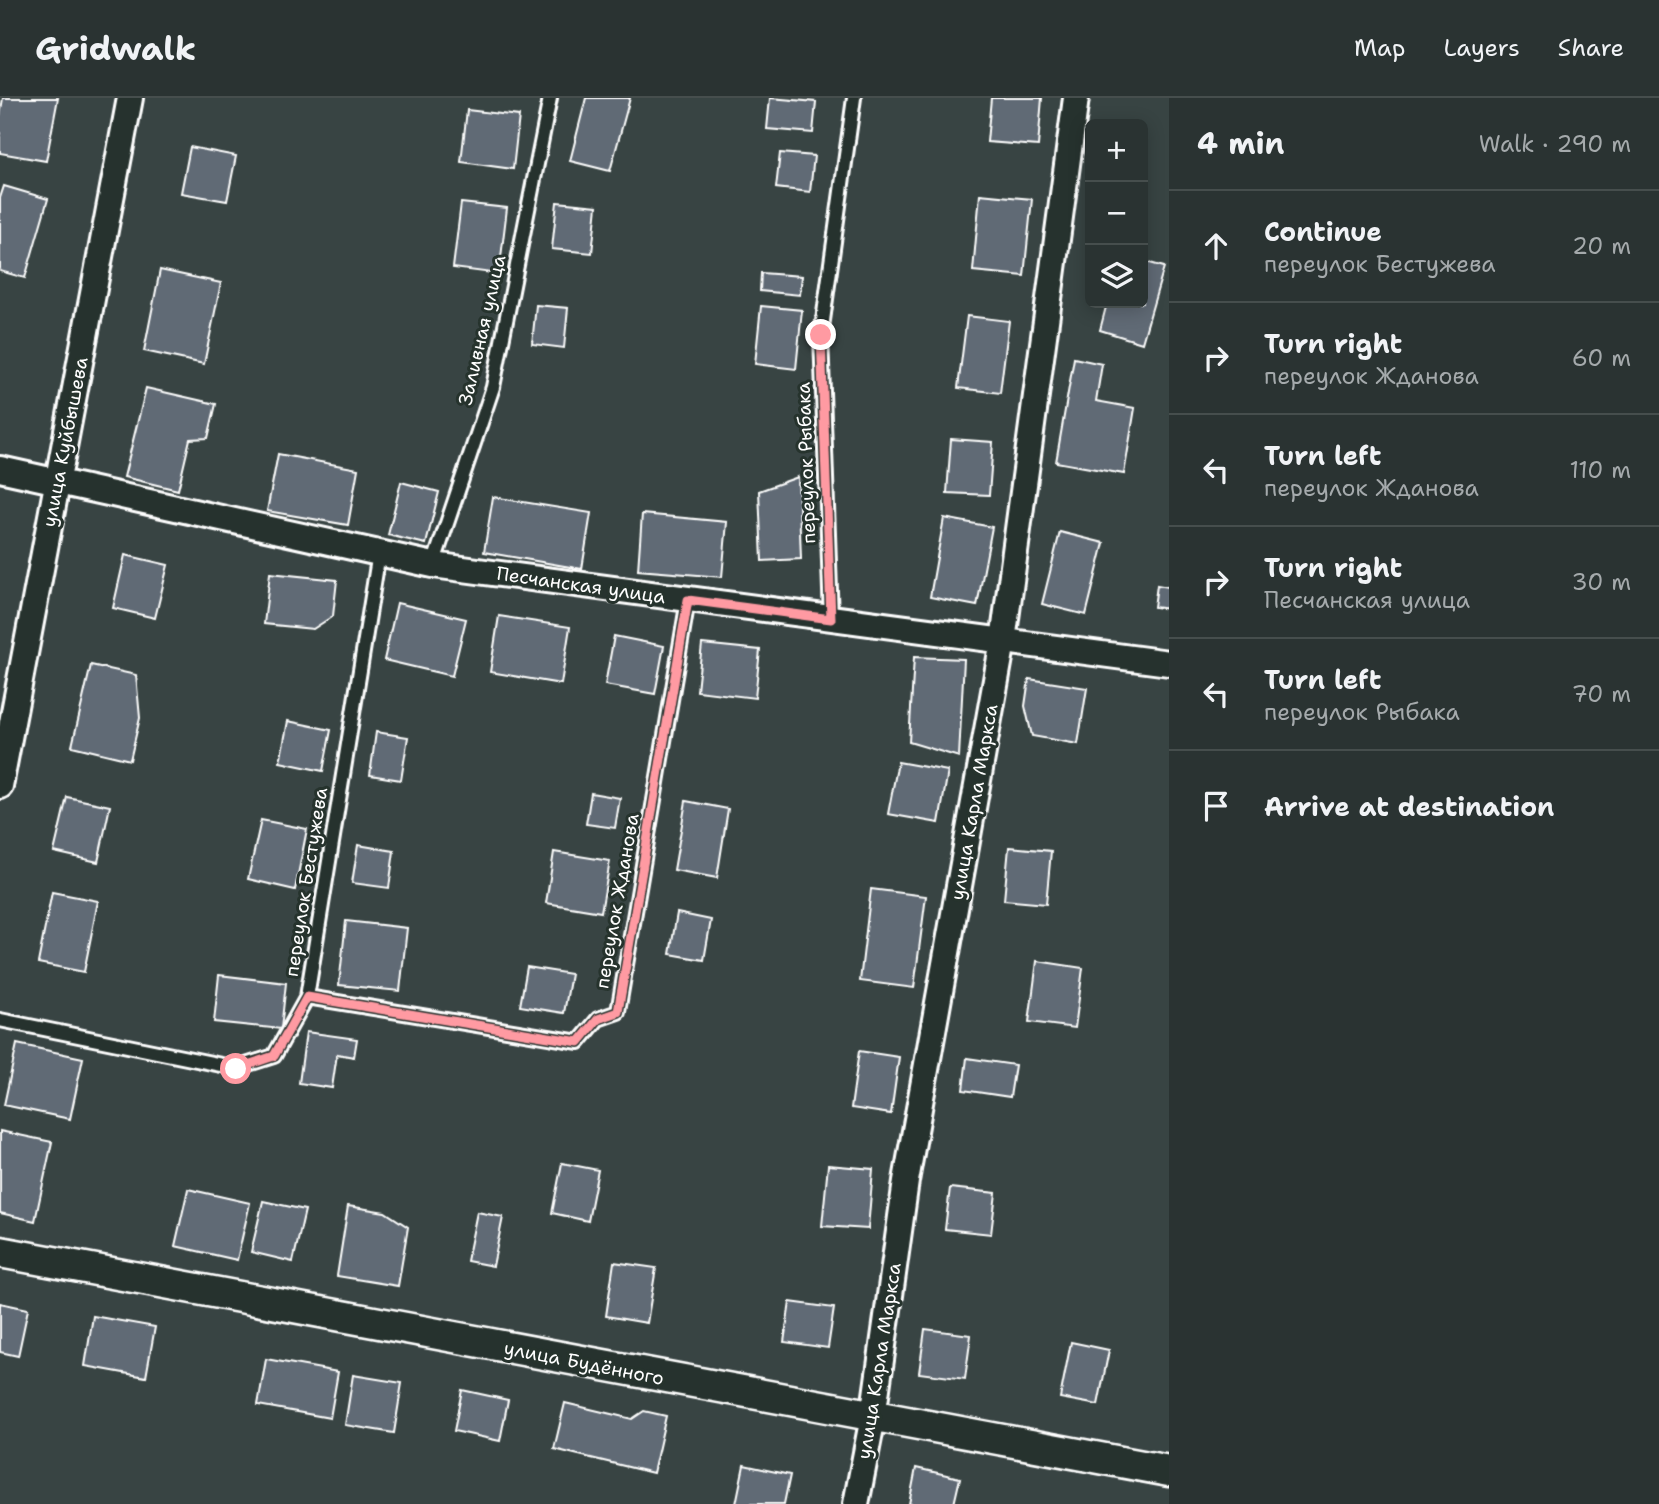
<!DOCTYPE html>
<html lang="en">
<head>
<meta charset="utf-8">
<style>
  :root { --surface:#2a3332; --page:#363f3e; --text:#f1f3f6; --muted:#a5aaac; --line:#464e4d }
  body { margin:0; font-family:"Shantell Sans",sans-serif; background:var(--page); color:var(--text) }
  .controls { position:absolute; right:21px; top:21px; display:grid; overflow:hidden; border-radius:10px; box-shadow:0 4px 18px #0003 }
  .controls button { width:63px; height:63px; display:grid; place-items:center; padding:0; border:0; border-bottom:2px solid var(--line); background:var(--surface); color:var(--text); font:35px sans-serif }
  .stop { position:absolute; width:21px; height:21px; margin:-16px; border:5px solid #ff9aa2; border-radius:50%; background:#fff }
  .stop.end { background:#ff9aa2; border-color:#fff; box-shadow:0 2px 7px #0008 }
  .list { margin:0; padding:0; list-style:none }
  h2 { display:flex; justify-content:space-between; align-items:center; height:91px; margin:0; padding:0 28px; font-size:30px }
  h2 small { font-size:23px; font-weight:400; color:var(--muted) }
  .list li { display:grid; grid-template-columns:46px 1fr auto; gap:21px; align-items:center; box-sizing:border-box; height:112px; padding:0 28px; border-top:2px solid var(--line) }
  .list b { display:block; font-size:26px; white-space:nowrap }
  .list p { margin:0; font-size:23px; white-space:nowrap; color:var(--muted) }
  .list em { font-size:23px; font-style:normal; color:var(--muted) }
  .icon { flex:none; width:38px; height:38px; fill:none; stroke:currentColor; stroke-width:2; stroke-linecap:round; stroke-linejoin:round }
  .map { position:relative; flex:none; width:1169px; height:1406px; overflow:hidden }
  header { display:flex; align-items:center; gap:42px; box-sizing:border-box; height:98px; padding:0 35px; background:var(--surface); border-bottom:2px solid var(--line) }
  header strong { font-size:33px }
  nav { display:flex; gap:38px; margin-inline-start:auto; font-size:24px }
  main { display:flex }
  aside { flex:1; background:var(--surface) }
  .map>svg:first-child { display:block }
  .building { fill:#616b75; stroke:#fff; stroke-width:2 }
  .lines { fill:none; stroke-linecap:round; stroke-linejoin:round }
  .service-casing { stroke:#fff; stroke-width:18 }
  .minor-casing { stroke:#fff; stroke-width:30 }
  .tertiary-casing { stroke:#fff; stroke-width:35 }
  .service { stroke:#26332d; stroke-width:12 }
  .minor { stroke:#26332d; stroke-width:24 }
  .tertiary { stroke:#26332d; stroke-width:30 }
  .route { stroke:#ff9aa2; stroke-width:9 }
  .labels { text-anchor:middle; dominant-baseline:central; stroke-width:6; stroke-linejoin:round; paint-order:stroke }
  .street-label { font-size:19px; fill:#fff; stroke:#26332d }
</style>
</head>
<body>
<header>
<strong>Gridwalk</strong>
<nav><a>Map</a><a>Layers</a><a>Share</a></nav>
</header>
<main>
<div class="map">
<svg width="1169" height="1406" viewBox="0 0 1169 1406">
  <rect width="100%" height="100%" fill="#384443"/>
  <filter id="ink" filterUnits="userSpaceOnUse"><feTurbulence type="fractalNoise" baseFrequency=".0143" numOctaves="2"/><feDisplacementMap in="SourceGraphic" scale="14" xChannelSelector="R" yChannelSelector="G"/><feConvolveMatrix kernelMatrix="1 2 1 2 8 2 1 2 1" color-interpolation-filters="sRGB"/></filter>
  <g filter="url(#ink)">
    <path class="building" d="M3 0H58L46 63 0 55V18Z
      M586 0H630L610 73 570 63Z
      M770 0 816 4 813 35 767 31Z
      M991 0H1042L1038 48 987 44Z
      M467 12 519 18 513 71 461 64Z
      M190 49 236 58 227 103 181 95Z
      M780 55 814 58 810 94 776 90Z
      M4 88 48 101 25 180 0 173V100Z
      M980 96 1032 101 1024 178 973 173Z
      M557 104 597 108 592 155 552 151Z
      M461 105 507 110 499 176 453 170Z
      M1143 163 1164 169 1142 245 1100 232 1107 205H1143Z
      M160 172 221 185 204 266 144 253Z
      M761 175 802 178 800 197 760 193Z
      M536 207 568 210 564 250 532 246Z
      M761 208 802 212 796 271 755 266Z
      M967 218 1009 223 1000 295 958 290Z
      M1074 260 1102 266 1096 303 1135 310 1124 376 1056 364Z
      M146 290 216 306 208 340 190 341 178 392 124 379Z
      M951 341 993 344 989 397 947 395Z
      M278 356 358 371 348 427 267 413Z
      M798 379 801 461 762 463 759 393Z
      M401 384 439 394 426 446 388 437Z
      M493 399 591 415 582 471 484 454Z
      M642 416 727 424 722 479 638 472Z
      M944 420 992 429 977 508 930 499Z
      M1060 434 1104 445 1086 517 1042 506Z
      M125 457 168 467 155 520 113 510Z
      M270 475 337 482 333 518 313 531 264 526Z
      M1157 487 1169 489V511L1154 509Z
      M397 505 466 521 452 578 384 562Z
      M499 518 570 529 561 586 490 574Z
      M614 538 664 548 655 596 605 587Z
      M702 546 760 552 755 600 697 593Z
      M914 559 964 561 959 659 909 644Z
      M91 567 136 577 140 620 130 662 72 648Z
      M1029 581 1087 590 1078 646 1032 638 1025 608Z
      M288 623 331 632 323 673 280 664Z
      M376 634 408 639 401 682 370 677Z
      M898 664 948 673 939 725 888 716Z
      M591 695 620 700 615 730 586 726Z
      M67 699 110 708 98 764 54 754Z
      M686 703 728 711 717 780 674 772Z
      M261 722 307 731 295 792 248 781Z
      M358 747 394 753 389 790 352 785Z
      M1009 749 1051 753 1046 806 1004 802Z
      M554 754 610 763 601 814 546 805Z
      M871 791 926 798 914 890 860 883Z
      M52 794 98 803 84 874 38 865Z
      M677 815 711 822 704 862 670 856Z
      M346 823 407 830 400 893 339 887Z
      M1037 863 1083 870 1075 930 1029 924Z
      M527 869 571 876 564 915 520 908Z
      M219 877 286 885 281 931 214 924Z
      M306 934 357 941 354 959 337 956 332 990 299 985Z
      M17 946 83 960 70 1021 4 1007Z
      M859 953 899 959 891 1016 851 1010Z
      M967 960 1015 967 1010 999 963 992Z
      M0 1033 52 1044 35 1123 0 1115Z
      M562 1065 598 1072 588 1123 552 1115Z
      M828 1067 873 1071 868 1131 822 1128Z
      M950 1090 996 1095 991 1136 945 1131Z
      M188 1091 250 1105 237 1162 175 1148Z
      M263 1103 305 1112 293 1164 251 1154Z
      M348 1108 385 1114 408 1129 398 1188 337 1178Z
      M477 1114 503 1119 493 1168 467 1163Z
      M614 1164 656 1170 647 1225 606 1218Z
      M790 1204 834 1210 828 1250 784 1244Z
      M0 1205 28 1211 18 1258 0 1254Z
      M93 1218 155 1229 146 1279 85 1268Z
      M925 1231 971 1237 965 1281 919 1275Z
      M1071 1244 1109 1252 1098 1307 1060 1300Z
      M266 1261 338 1274 330 1320 258 1307Z
      M353 1277 402 1285 394 1335 345 1327Z
      M462 1292 508 1302 500 1343 454 1333Z
      M565 1305 632 1321 644 1313 666 1318 653 1375 554 1351Z
      M744 1367 790 1377 784 1406H736Z
      M916 1370 960 1380 954 1406H909Z"/>
    <g class="lines">
      <defs>
        <path id="service" d="M433 467 493 289 550 0
          M831 521 821 237 854 0
          M307 899 579 944 598 921 618 914 688 502
          M0 922 236 970 274 958 307 899 379 455"/>
        <path id="minor" d="M0 371 433 467 1169 565
          M0 688 130 0
          M856 1406 873 1319 906 1083 1003 543 1076 0"/>
        <path id="tertiary" d="M0 1154 1169 1373"/>
      </defs>
      <use href="#service" class="service-casing"/>
      <use href="#minor" class="minor-casing"/>
      <use href="#tertiary" class="tertiary-casing"/>
      <use href="#service" class="service"/>
      <use href="#minor" class="minor"/>
      <use href="#tertiary" class="tertiary"/>
    </g>
  </g>
  <g class="lines" filter="url(#ink)">
    <path class="route" d="M236 971 274 958 307 899 579 944 598 921 618 914 688 502 831 521 821 237"/>
  </g>
  <g class="labels">
    <g class="street-label">
      <text transform="translate(482 232) rotate(-77)">Заливная улица</text>
      <text transform="translate(65 344) rotate(-79)">улица Куйбышева</text>
      <text transform="translate(806 365) rotate(-92)">переулок Рыбака</text>
      <text transform="translate(581 487) rotate(8)">Песчанская улица</text>
      <text transform="translate(974 704) rotate(-80)">улица Карла Маркса</text>
      <text transform="translate(306 784) rotate(-81)">переулок Бестужева</text>
      <text transform="translate(617 803) rotate(-80)">переулок Жданова</text>
      <text transform="translate(879 1263) rotate(-81)">улица Карла Маркса</text>
      <text transform="translate(584 1265) rotate(11)">улица Будённого</text>
    </g>
  </g>
</svg>
<div class="controls">
<button>+</button>
<button>−</button>
<button><svg class="icon" aria-label="layers" viewBox="0 0 24 24"><path d="M12 4l9 5-9 5-9-5zM3 14l9 5 9-5"/></svg></button>
</div>
<div class="stop" style="left:236px;top:971px"></div>
<div class="stop end" style="left:821px;top:237px"></div>
</div>
<aside>
<h2>4 min<small>Walk · 290 m</small></h2>
<ul class="list">
<li><svg class="icon" aria-label="ahead" viewBox="0 0 24 24"><path d="M12 20V5M6 11l6-6 6 6"/></svg><div><b>Continue</b><p>переулок Бестужева</p></div><em>20 m</em></li>
<li><svg class="icon" aria-label="right" viewBox="0 0 24 24"><path d="M7 20v-9h11M14 6l5 5-5 5"/></svg><div><b>Turn right</b><p>переулок Жданова</p></div><em>60 m</em></li>
<li><svg class="icon" aria-label="left" viewBox="0 0 24 24"><path d="M17 20v-9H6M10 6l-5 5 5 5"/></svg><div><b>Turn left</b><p>переулок Жданова</p></div><em>110 m</em></li>
<li><svg class="icon" aria-label="right" viewBox="0 0 24 24"><path d="M7 20v-9h11M14 6l5 5-5 5"/></svg><div><b>Turn right</b><p>Песчанская улица</p></div><em>30 m</em></li>
<li><svg class="icon" aria-label="left" viewBox="0 0 24 24"><path d="M17 20v-9H6M10 6l-5 5 5 5"/></svg><div><b>Turn left</b><p>переулок Рыбака</p></div><em>70 m</em></li>
<li><svg class="icon" aria-label="arrive" viewBox="0 0 24 24"><path d="M6 21V4h12l-3 4 3 4H6"/></svg><div><b>Arrive at destination</b></div></li>
</ul>
</aside>
</main>
</body>
</html>
